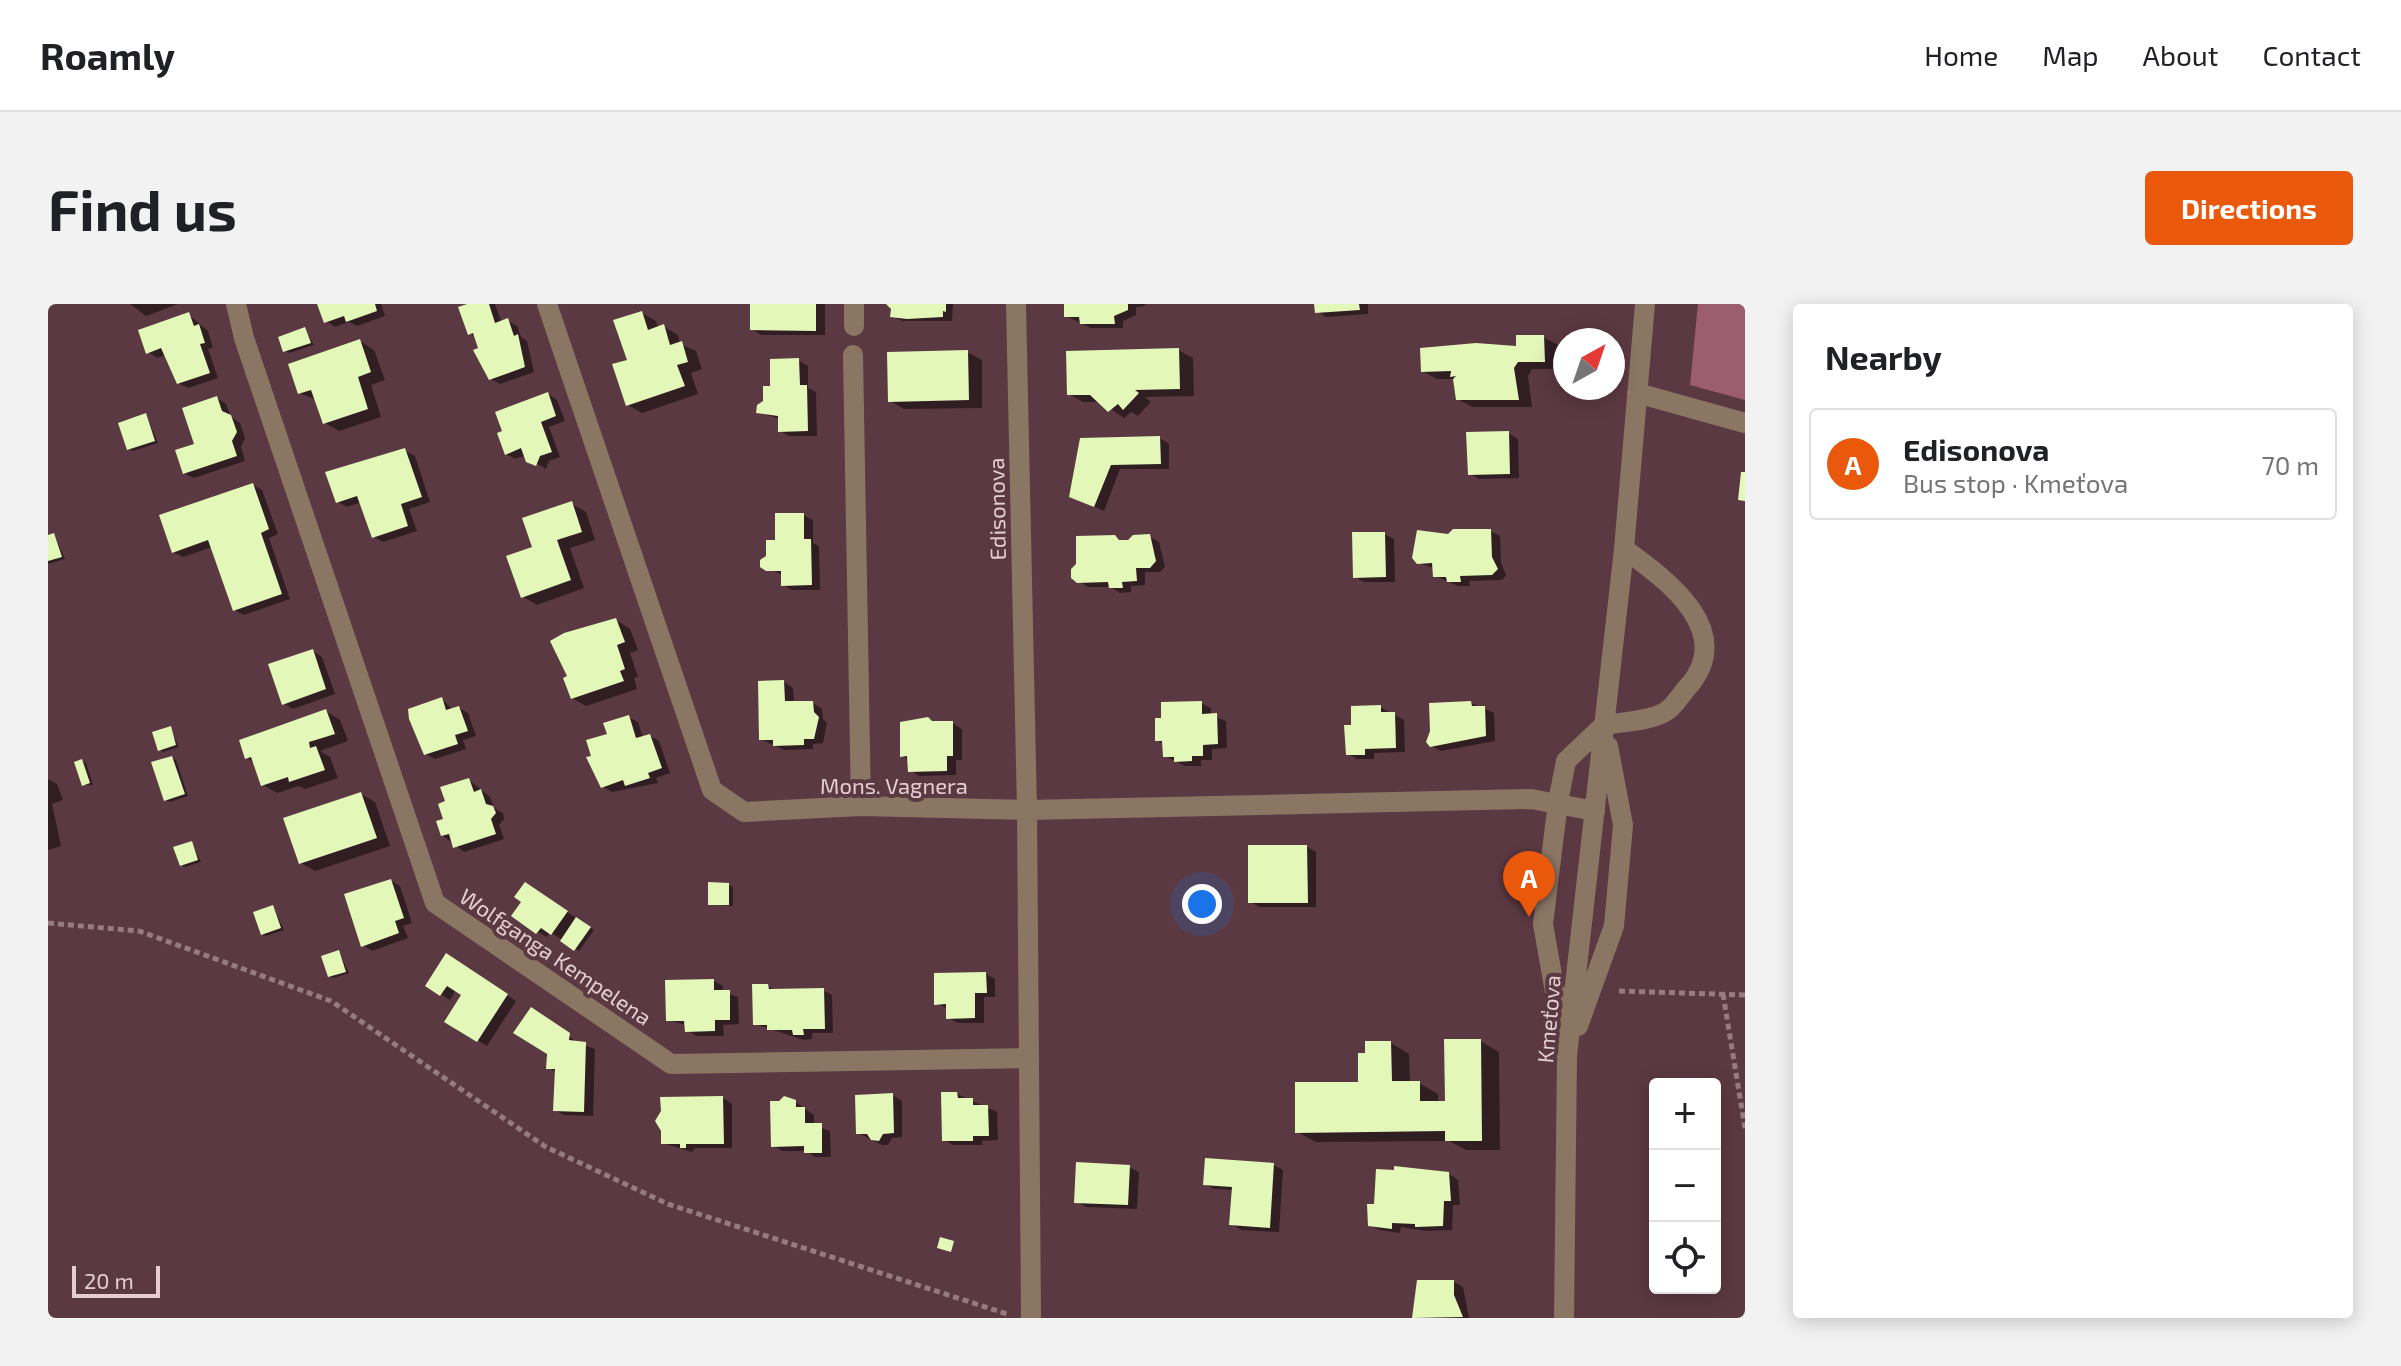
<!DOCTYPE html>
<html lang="en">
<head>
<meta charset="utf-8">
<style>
  :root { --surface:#fff; --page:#f2f2f2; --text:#202124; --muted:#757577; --line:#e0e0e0; --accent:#ea580c }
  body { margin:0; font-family:"Exo 2",sans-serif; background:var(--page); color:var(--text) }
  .controls { position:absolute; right:24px; bottom:24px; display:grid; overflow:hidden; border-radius:8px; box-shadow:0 4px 20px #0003 }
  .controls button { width:72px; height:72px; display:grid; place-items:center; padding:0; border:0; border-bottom:2px solid var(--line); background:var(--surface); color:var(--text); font:40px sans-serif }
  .compass { position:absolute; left:1505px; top:24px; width:72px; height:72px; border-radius:50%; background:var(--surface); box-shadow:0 4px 20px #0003; rotate:40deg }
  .scale { position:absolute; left:24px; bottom:20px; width:88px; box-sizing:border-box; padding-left:8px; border:4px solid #e4ced3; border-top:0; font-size:22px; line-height:28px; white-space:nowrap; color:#e4ced3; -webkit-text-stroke:6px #5b3942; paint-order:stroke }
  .you { position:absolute; left:1154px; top:600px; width:28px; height:28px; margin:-20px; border:6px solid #fff; border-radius:50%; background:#1a73e8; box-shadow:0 0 0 12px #1a73e833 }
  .badge { display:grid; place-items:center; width:52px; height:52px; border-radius:50%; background:var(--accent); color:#fff; font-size:26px; font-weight:700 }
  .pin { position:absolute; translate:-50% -66px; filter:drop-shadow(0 2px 4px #0008) }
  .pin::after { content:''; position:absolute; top:42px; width:28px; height:24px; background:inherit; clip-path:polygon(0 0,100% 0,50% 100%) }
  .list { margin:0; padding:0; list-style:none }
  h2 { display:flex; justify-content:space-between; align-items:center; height:104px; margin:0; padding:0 32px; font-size:34px }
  h2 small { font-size:26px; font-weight:400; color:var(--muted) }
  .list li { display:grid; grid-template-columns:52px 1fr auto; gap:24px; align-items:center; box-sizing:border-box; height:112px; margin:0 16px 16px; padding:0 16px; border:2px solid var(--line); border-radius:8px }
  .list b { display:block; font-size:30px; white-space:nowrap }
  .list p { margin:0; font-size:26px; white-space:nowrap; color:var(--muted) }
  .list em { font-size:26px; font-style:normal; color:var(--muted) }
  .icon { flex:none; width:44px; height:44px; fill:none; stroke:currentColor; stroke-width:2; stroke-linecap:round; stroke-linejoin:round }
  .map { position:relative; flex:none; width:1697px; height:1014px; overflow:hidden; border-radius:8px }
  header { display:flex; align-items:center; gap:48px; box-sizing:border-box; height:112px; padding:0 40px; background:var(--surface); border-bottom:2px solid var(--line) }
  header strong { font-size:38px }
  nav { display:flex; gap:44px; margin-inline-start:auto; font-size:28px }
  .intro { display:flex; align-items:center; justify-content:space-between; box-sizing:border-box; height:192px; padding:0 48px }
  h1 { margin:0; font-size:56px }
  .button { padding:20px 36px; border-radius:8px; background:var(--accent); color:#fff; font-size:28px; font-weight:700 }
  main { display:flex; gap:48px; padding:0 48px }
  aside { flex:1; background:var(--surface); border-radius:8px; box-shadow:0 4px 20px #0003 }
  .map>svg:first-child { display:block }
  .forest { fill:#9c5e6f }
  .shadow { fill:#0007 }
  .building { fill:#e3f7b9 }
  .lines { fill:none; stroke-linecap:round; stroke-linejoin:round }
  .path { stroke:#977b82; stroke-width:5; stroke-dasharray:6 4; stroke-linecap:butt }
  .minor { stroke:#8b7664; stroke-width:20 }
  .labels { text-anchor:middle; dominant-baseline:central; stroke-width:8; stroke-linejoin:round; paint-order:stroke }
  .street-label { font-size:22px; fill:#e4ced3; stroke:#5b3942 }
</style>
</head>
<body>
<header>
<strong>Roamly</strong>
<nav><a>Home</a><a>Map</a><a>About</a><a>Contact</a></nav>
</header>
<div class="intro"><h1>Find us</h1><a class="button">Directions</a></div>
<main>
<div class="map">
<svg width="1697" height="1014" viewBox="0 0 1697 1014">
  <rect width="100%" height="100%" fill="#5b3942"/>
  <path class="forest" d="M1650 0H1697V96L1642 81Z"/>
  <path class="shadow" d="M82 0H130L98 12Z
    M272 0H333L337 12 309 22 301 18 287 23 278 17Z
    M424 0H447L454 19 460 17 469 22 473 33 479 37 486 68 452 80 443 75 433 60 428 33 422 30Z
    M704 0H777V31H713L704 25Z
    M841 0H905L904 17H854L844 11Z
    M1018 0H1097V2L1088 3V11L1075 17V24H1043L1018 12Z
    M1268 0H1320V10L1278 13 1269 7Z
    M594 9 608 17 610 24 615 22 630 31 632 40 648 47 654 65 643 69 650 90 594 109 580 101 581 57Z
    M141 11 160 27 165 44 160 45 170 74 140 84 130 79 118 51 109 54 100 48Z
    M257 26 266 41 241 49 237 47Z
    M1495 33 1510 41V65H1484L1480 72 1484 103H1424L1410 95 1407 75H1389L1374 67 1470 44Z
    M312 37 326 46 337 76 323 81 333 113 291 127 277 119 269 96 251 89Z
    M1130 46 1145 54 1146 92 1097 93 1103 98 1090 112 1083 108 1076 114 1053 98H1035L1021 90Z
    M919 48 934 56V104L856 105 842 97Z
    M750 56 760 62V84L768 88 769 132H741L732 127V115L710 108 724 84Z
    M500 90 509 96 517 117 501 123 512 153 501 157 498 165 476 152 467 155 458 150Z
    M169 94 178 100 183 113 192 119 197 134 193 143 197 157 146 174 136 169Z
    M98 111 110 139 85 147 81 145Z
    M1460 129 1470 135 1471 174 1431 175 1422 170Z
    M1112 134 1121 140V165H1072L1056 207 1033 197V136Z
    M357 147 367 152 382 198 361 205 369 227 335 238 326 233 314 198 299 203 290 198Z
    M205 181 214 186 230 230 221 234 242 295 196 311 186 306 164 243 135 253 125 248Z
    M524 200 538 208 547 236 522 244 536 284 489 301 474 292 487 244Z
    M755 211 765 216V239L771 242 772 286H744L735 281V271L714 262Z
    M1442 227 1452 232 1453 259 1458 271 1454 276 1421 277 1422 282H1410L1387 272 1386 264 1371 259 1401 233Z
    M1336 230 1346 235 1347 278H1316L1307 273Z
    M6 231 17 255 0 260V233Z
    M1101 232 1111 238 1117 263 1112 268H1097V281L1083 282V288L1072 289 1062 283H1040L1030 277 1066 233 1075 238Z
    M568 316 582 325 590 346 582 349 590 373 586 374 589 385 538 402 524 394 522 373 505 338Z
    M265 347 274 353 287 390 245 405 235 399Z
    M736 378 745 384 746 399H765L774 405 775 415 779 419 775 439 765 440V445L736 446 713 435Z
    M394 395 405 406 411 404 420 409 428 432 415 436 418 445 387 455 378 450Z
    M1153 399 1163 404V411L1178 417 1179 444 1164 445V456H1153V462H1137L1117 452 1116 440 1109 436Z
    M1423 399 1446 409 1447 437 1393 447 1384 442V428Z
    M1332 403 1356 416 1357 448 1326 449V455H1309L1300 450 1306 423Z
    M278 407 292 416 300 437 272 447 282 453 290 474 257 485 251 482 229 489 215 481 207 459 199 454Z
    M580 413 590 418 595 434 602 432 611 437 622 469 608 474 610 479 564 488 555 483 561 431Z
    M886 419H904L914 425V456H908V471L871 472 862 466V456L854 452Z
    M122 424 131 443 115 448 111 445Z
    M123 454 128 456 140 492 122 498 118 496Z
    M34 457 38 459 45 481H36Z
    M0 475 9 480 15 496 4 500 13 542 0 546Z
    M421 476 442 493 446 504 455 509 456 515 451 521 456 535 416 548 394 531 400 498Z
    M313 490 327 498 342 542 267 567 253 559Z
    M144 540 153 558 137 563 133 561Z
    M1259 543 1268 548V603H1212L1202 598Z
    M343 577 352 582 364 619 355 622 360 634 324 647 315 641Z
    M681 581 685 583V602L662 600Z
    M487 586 546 626 531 647 502 628 499 633 490 628Z
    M225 603 236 626 218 632 214 630Z
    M291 648 301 669 286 674 282 672Z
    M407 657 468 697 439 742 399 717 416 691 408 686 402 696 393 690Z
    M938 670 947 675V693H936V719H910L900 714V705L888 699Z
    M666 677 675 682V688L690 693 691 720 675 721 676 732H648L639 726 638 721 620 716Z
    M720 682 729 687 775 686 784 691 785 729H764V735L756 736 707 720Z
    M493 711 530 739 547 745 545 812 516 811 507 806 509 769 500 763Z
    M1432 737 1451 748 1452 846H1418L1401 837 1268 838 1249 828 1312 780 1343 739 1361 750 1362 779H1371L1390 790V799H1399Z
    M909 790 949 808 950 836 934 837V841H905L896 836Z
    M844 791 854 797V833L844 834 840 841H834L810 829Z
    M675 794 684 800V844H647L644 848 615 839 610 814Z
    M742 794 766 811V821L782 827 783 853H767L758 847H734L725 841 724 798Z
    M1226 861 1235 866 1231 928 1193 926 1184 920 1186 886 1166 885 1157 880Z
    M1081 863 1091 868 1089 905 1038 903 1028 897Z
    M1401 870 1410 876 1412 901H1405L1404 926 1378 927 1353 923 1352 929 1332 926 1322 921 1328 902Z
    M1371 978H1406L1415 983 1421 1014H1367Z"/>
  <path class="building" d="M269 0H327L329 7 298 18 296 12 276 19Z
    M419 0H441L447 19 460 14 466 32 470 30 477 63 441 76 425 46 430 44 425 29 420 31 410 3Z
    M702 0H768V27L702 26Z
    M838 0H898V8L895 7V13L859 15 842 13 843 5Z
    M1016 0H1080V6L1066 12 1067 20H1032L1031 13H1016Z
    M1266 0H1311L1312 6 1267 9Z
    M594 7 600 26 616 20 622 41 634 37 640 58 629 61 637 82 578 102 564 60 579 56 565 16Z
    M141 8 146 22 151 20 157 39 152 40 162 69 129 80 113 44 98 50 90 26Z
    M257 23 263 39 235 48 230 33Z
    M1468 31H1496L1497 58H1470L1466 64 1471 96H1408L1405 75 1408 72 1402 73 1403 67 1373 68 1372 44 1428 39 1468 42Z
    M312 35 323 68 310 73 320 105 275 120 263 86 250 90 240 60Z
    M1131 44 1132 85 1087 86 1091 89 1075 106 1070 100 1060 108 1042 91H1019L1018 47Z
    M920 46 921 96 840 98 839 48Z
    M751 54 752 81H759L760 127 730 128V112L708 109 709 101 715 97V82H722V55Z
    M500 88 508 112 493 118 504 148 492 152 488 162 478 158 473 144 457 151 449 129 454 127 447 108Z
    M169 92 174 107 183 111 189 128 184 137 189 152 135 170 127 146 146 140 134 104Z
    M98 109 107 137 79 146 70 119Z
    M1461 127 1462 170 1420 171 1418 128Z
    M1112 132 1113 160 1063 161 1046 203 1021 193 1032 134Z
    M357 144 374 193 353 200 360 222 324 234 309 192 288 199 277 168Z
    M1693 168H1697V197L1690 196Z
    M205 179 221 225 213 229 234 290 185 307 160 236 124 249 111 211Z
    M524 197 534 228 509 236 523 276 473 294 458 252 484 243 474 214Z
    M727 209H756V235H763L764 281 733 282V267H718L712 263V256L718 252V236H727Z
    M1405 225H1443L1444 253 1450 265 1444 271 1412 272 1413 278H1399L1398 273H1385L1384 259 1369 260 1364 254 1369 226 1400 230Z
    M1304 228H1337L1338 273 1305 274Z
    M6 229 14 253 0 257V231Z
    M1102 230 1108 257 1102 264H1088L1089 277 1074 278 1075 284H1061L1060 278 1029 279 1023 274V265L1028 260V232L1067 231 1071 236H1080L1085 231Z
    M568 314 577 338 569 341 577 365 572 367 576 377 523 395 515 374 519 372 502 337 516 329Z
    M265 345 278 385 234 401 220 360Z
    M736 376 737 397H765L766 408 771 413 766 435H756V441L725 442V436H711L710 377Z
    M394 393 398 406 411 402 420 427 407 431 410 440 376 451 361 415 360 405Z
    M1154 397V410L1169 409 1170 440 1155 441V452H1144V457L1126 458V453H1115L1114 437H1107V414H1113V398Z
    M1423 397 1424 402H1437L1438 432 1382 443 1378 438 1382 427 1381 399Z
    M1333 401V408H1347L1348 444 1317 445V451H1298L1296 421H1303V402Z
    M278 405 287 430 261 438 262 444 268 442 277 466 241 478 240 473 213 482 203 453 197 455 191 436Z
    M581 411 588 434 602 430 614 464 600 469 602 474 577 482 575 476 553 484 538 453 543 452 538 436 559 430 555 419Z
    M880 413 884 417H905V452H899V467L860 468 859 452 852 453V418Z
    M123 422 128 441 110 447 104 428Z
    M124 452 137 490 116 497 103 458Z
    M34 455 42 479 34 482 26 458Z
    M421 474 426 488 433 485 438 500 445 502 448 509 443 515 448 530 405 544 401 530 393 532 388 517 395 515 390 500 397 497 392 483Z
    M313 488 329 534 251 560 235 514Z
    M144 537 150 556 132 562 125 543Z
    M1200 541H1259L1260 599H1200Z
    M343 575 356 614 347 617 351 629 313 643 296 590Z
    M477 578 520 607 503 631 493 624 488 630 463 612 473 598 466 593Z
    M660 578 681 579V601H660Z
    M225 601 233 624 213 631 205 608Z
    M528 613 543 623 526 647 512 637Z
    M291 646 298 668 280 673 273 652Z
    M398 649 460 690 429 738 396 718 413 691 399 682 392 692 377 682Z
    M938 668 939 689H927V714L898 715V700L886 701V669Z
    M666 675V686H682V716H667V727L637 728 636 717H618L617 676Z
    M704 680H720L721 685 776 684 777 725H755L756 731H745L744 726H719V721H705Z
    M483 703 522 729 521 736 538 738 536 808 505 807 507 765H498L499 750 465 729Z
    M1396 735H1433L1434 837H1397V827L1247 829V778H1310V749H1317V737H1343L1344 777H1372V797H1397Z
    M893 788H909L910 794H925V801H940L941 832H925V837H894Z
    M845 789 846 829 835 830 831 837 823 836 819 830H808L807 791Z
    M675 792 676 840H638V844H632V840H613V827L607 817 613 807 612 793Z
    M736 792 748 796V803H757V819H774V849H756V842L723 843 722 797H731Z
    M1157 854 1226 859 1222 924 1181 921 1184 883 1155 881Z
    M1028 858 1082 861 1080 901 1026 899Z
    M1346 862 1401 868 1403 897H1396L1395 922 1367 923V920L1344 919V925L1320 922 1319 900H1326L1328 865 1346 866Z
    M892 933 906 937 903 948 889 944Z
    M1369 976H1406V991L1415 1013 1364 1014Z"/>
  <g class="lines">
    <path class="path" d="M0 619 91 627 283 697 498 843 620 900 959 1010
      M1571 687 1697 691
      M1675 690 1697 824"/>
    <path class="minor" d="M188 0 196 34 387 599 623 760 979 754
      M499 0 664 486 696 508 813 502 979 506 1483 495 1547 507
      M968 0 979 506 983 1014
      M806 22V0
      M805 51 813 502
      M1589 89 1697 119
      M1556 421C1573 418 1602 417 1617 408 1625 404 1632 392 1638 385 1690 329 1621 277 1576 245
      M1530 722 1566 622 1575 521 1560 442
      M1514 728 1495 620 1510 498 1518 457 1556 421
      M1516 1014 1519 752 1576 245 1597 0"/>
  </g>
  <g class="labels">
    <g class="street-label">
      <text transform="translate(948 205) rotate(-91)">Edisonova</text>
      <text x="846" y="481">Mons. Vagnera</text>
      <text transform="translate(508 652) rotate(34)">Wolfganga Kempelena</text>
      <text transform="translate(1500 715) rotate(-85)">Kmeťova</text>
    </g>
  </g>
</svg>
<div class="controls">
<button>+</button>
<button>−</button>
<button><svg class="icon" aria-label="locate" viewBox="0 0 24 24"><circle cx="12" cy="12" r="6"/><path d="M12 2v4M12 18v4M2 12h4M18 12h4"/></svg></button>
</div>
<svg class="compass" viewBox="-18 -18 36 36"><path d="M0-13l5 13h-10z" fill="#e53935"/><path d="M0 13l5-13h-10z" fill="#757577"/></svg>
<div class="scale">20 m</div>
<div class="you"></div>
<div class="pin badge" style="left:1481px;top:613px">A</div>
</div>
<aside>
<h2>Nearby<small></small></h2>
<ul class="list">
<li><span class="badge">A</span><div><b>Edisonova</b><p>Bus stop · Kmeťova</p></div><em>70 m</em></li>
</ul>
</aside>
</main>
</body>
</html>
